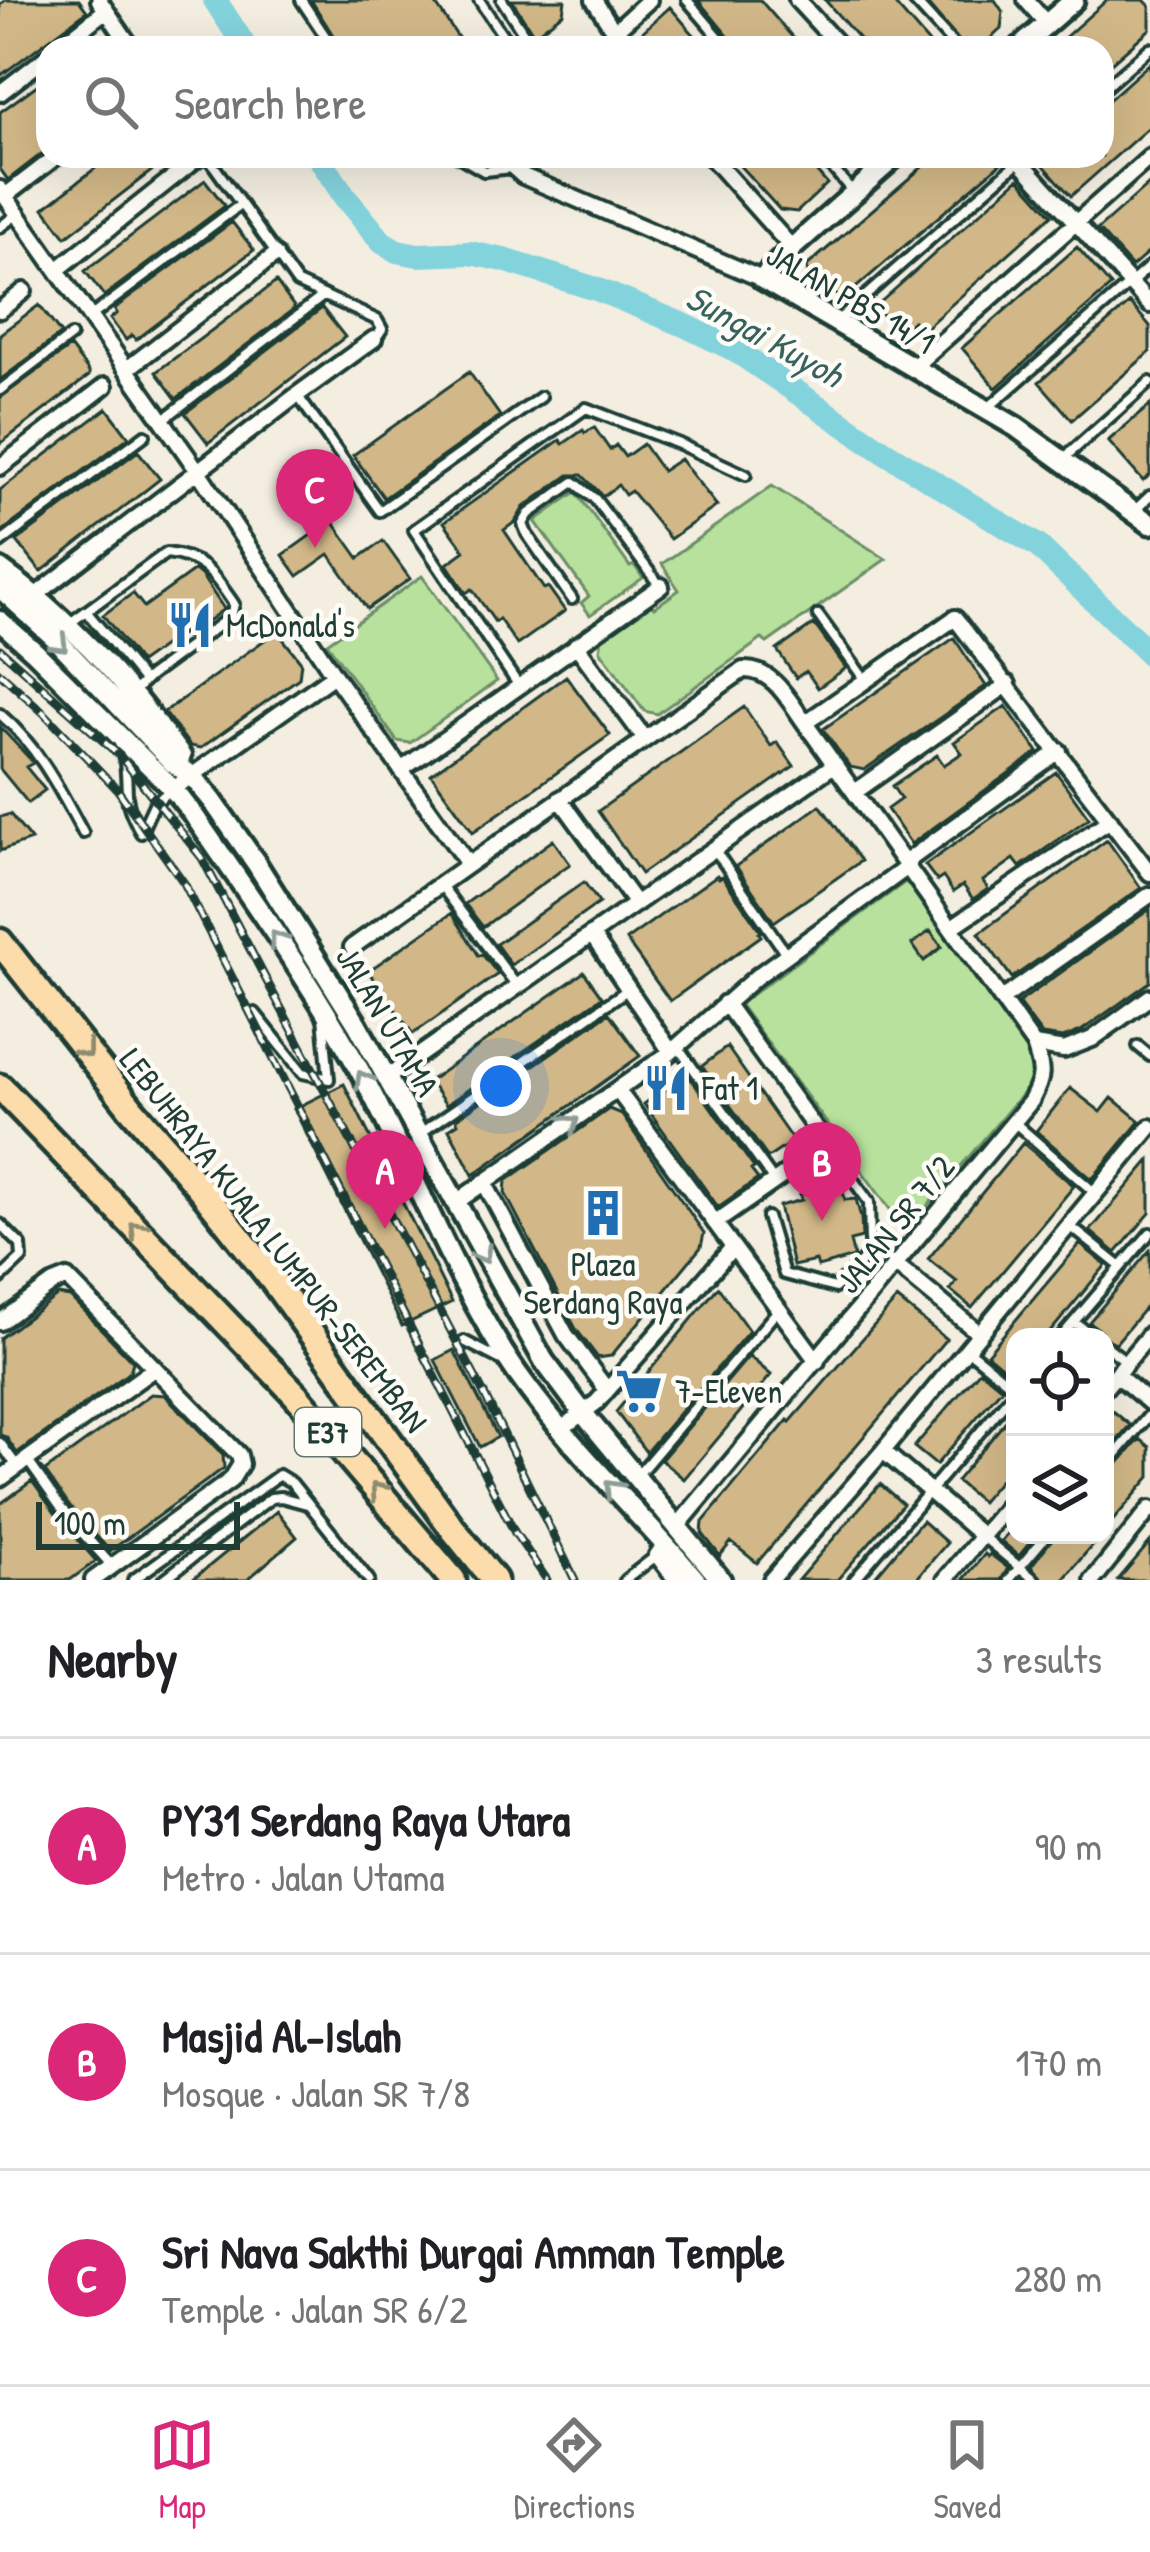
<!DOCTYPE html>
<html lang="en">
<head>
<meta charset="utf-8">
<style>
  :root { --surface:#fff; --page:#f2f2f2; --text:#202124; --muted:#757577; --line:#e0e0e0; --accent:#db2777 }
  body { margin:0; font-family:"Patrick Hand",sans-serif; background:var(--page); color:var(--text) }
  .controls { position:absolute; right:36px; bottom:36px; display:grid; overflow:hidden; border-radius:24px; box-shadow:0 12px 48px #0002 }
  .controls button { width:108px; height:108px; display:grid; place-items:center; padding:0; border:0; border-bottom:3px solid var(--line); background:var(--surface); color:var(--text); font:60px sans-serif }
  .scale { position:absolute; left:36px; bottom:30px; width:204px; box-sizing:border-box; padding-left:12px; border:6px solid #1f3d34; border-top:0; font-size:33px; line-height:42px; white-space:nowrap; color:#1f3d34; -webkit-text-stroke:9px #fdfcf7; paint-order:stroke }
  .you { position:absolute; left:501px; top:1086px; width:42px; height:42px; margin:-30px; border:9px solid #fff; border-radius:50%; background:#1a73e8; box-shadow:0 0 0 18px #1a73e833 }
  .badge { display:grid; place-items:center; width:78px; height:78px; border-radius:50%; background:var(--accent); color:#fff; font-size:39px; font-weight:700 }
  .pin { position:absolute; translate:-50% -99px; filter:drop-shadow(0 3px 6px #0008) }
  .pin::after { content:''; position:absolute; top:63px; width:42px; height:36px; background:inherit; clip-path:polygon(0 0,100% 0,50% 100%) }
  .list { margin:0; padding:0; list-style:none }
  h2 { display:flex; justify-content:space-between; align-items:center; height:156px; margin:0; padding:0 48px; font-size:51px }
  h2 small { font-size:39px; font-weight:400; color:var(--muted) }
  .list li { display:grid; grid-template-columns:78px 1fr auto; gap:36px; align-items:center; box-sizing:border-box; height:216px; padding:0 48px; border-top:3px solid var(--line) }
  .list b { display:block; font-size:45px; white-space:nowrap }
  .list p { margin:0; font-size:39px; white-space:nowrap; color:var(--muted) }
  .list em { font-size:39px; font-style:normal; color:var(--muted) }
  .icon { flex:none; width:66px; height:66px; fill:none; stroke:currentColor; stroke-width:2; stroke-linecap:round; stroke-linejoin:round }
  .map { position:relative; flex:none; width:1150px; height:1580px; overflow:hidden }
  .search { position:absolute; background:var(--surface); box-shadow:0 12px 48px #0002; left:36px; right:36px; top:36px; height:132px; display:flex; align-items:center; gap:30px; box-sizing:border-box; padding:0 42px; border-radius:36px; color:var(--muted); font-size:45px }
  .sheet { height:804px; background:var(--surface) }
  nav { display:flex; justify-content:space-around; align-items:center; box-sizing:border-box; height:168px; border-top:3px solid var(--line); background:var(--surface); font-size:33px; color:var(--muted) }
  nav a { display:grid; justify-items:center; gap:6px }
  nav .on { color:var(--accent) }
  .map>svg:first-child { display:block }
  .green { fill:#b8e19d; stroke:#6c8f68; stroke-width:3 }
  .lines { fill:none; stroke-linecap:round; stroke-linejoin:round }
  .river { stroke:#83d3dd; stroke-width:24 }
  .building { fill:#d2b888; stroke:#1f3d34; stroke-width:3 }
  .service-casing { stroke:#1f3d34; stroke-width:16 }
  .minor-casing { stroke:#1f3d34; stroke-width:22 }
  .tertiary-casing { stroke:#1f3d34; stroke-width:27 }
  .motorway-casing { stroke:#1f3d34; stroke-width:33 }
  .service { stroke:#fdfcf7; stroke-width:8 }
  .minor { stroke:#fdfcf7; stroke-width:14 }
  .tertiary { stroke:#fdfcf7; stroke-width:18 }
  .motorway { stroke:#fddcac; stroke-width:24 }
  .rail-casing { stroke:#1f3d34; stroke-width:9 }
  .rail { stroke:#fdfcf7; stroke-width:4.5; stroke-dasharray:14; stroke-linecap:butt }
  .oneway { stroke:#8e9c96 }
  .oneway2 { stroke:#8e8c70 }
  .labels { text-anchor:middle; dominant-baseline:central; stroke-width:9; stroke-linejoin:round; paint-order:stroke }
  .shield { fill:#fdfcf7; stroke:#62766e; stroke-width:3 }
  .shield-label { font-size:30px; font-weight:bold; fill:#1f3d34 }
  .street-label { font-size:33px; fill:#1f3d34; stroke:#fdfcf7 }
  .poi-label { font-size:33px; fill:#1f3d34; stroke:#fdfcf7; text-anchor:start }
  .water-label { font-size:36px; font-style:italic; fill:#38625e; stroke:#fdfcf7 }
</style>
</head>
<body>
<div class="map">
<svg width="1150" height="1580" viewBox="0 0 1150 1580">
  <rect width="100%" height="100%" fill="#f4eee1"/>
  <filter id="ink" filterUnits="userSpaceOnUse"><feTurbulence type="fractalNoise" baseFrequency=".00833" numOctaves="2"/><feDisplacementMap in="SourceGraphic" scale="24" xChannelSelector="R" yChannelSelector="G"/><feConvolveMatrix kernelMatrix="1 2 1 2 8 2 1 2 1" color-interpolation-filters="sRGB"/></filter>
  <g filter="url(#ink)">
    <path class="green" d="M772 486 886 559 767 643 762 639 657 714 644 711 600 650 602 637 651 603 655 607 679 590 662 564Z
      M576 492 630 567 634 565 643 578 590 615 581 603 589 596 535 521Z
      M422 576 497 681 410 743 397 741 327 643Z
      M908 880 1029 1054 1033 1081 906 1231 739 1004Z"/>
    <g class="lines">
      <path class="river" d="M215 0 246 48
        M318 156 345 197 382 242 397 251 418 255 470 253 504 260 596 289 684 325 735 350 883 451 1038 546 1150 654"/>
    </g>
    <path class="building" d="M6 0H79L87 11 0 76V4Z
      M311 0H433L465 48H341Z
      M512 0H565L563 13 534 35Z
      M698 0H760L802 48H738Z
      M825 0H891L933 48H867Z
      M924 0H995L1003 12 1001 29 980 48H965Z
      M1107 0H1144L1150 6V29L1102 71V48H1053Z
      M670 7 688 28 706 48H640L639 35Z
      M1150 63V126L1071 196 1040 161 1045 156H1102V106Z
      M48 77V149L8 180 0 169V112Z
      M111 156H171L66 237 44 208Z
      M731 156H803L827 184 797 212 780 210Z
      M935 156H995L1001 163 843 299 808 277 807 266Z
      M1019 178 1052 215 922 331 913 321 899 334 875 307Z
      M205 180 225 206 104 296 85 271Z
      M1150 183V251L1132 267 1098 229Z
      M232 222 254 250 136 340 132 335 126 340 110 319 117 313 114 309Z
      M1077 247 1111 286 996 388 962 348Z
      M276 282 295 308 176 399 156 372Z
      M1130 303 1150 326V352L1072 420 1039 382Z
      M39 305 61 334 0 380V334Z
      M322 308 345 337 208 443 185 413Z
      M70 347 89 372V376L0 444V398Z
      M469 372 500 416 384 498 353 455Z
      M1150 405V475L1143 481 1108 441Z
      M107 408 129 437 0 533V490Z
      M594 427 610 450 616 445 625 457 643 444 662 471 680 459 717 506 670 539 631 491 625 495 618 485 603 496 582 475H569L524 507 515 522 504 530 544 589 548 587 565 611 517 645 499 619 495 622 472 589 466 593 447 564 465 551 444 522 560 440 563 444 583 430 585 433Z
      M138 451 160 479 41 572 17 541Z
      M332 520 359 558 383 541 410 579 367 609 329 554 298 576 283 555Z
      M195 570 201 575 224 609 186 637 182 633 140 663 103 615 133 593 144 607Z
      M814 624 846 668 818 688 806 671 796 678 777 650Z
      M277 631 301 662 299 678 201 748 190 746 164 712Z
      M954 638 986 686 864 770 850 767 823 729Z
      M566 676 610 735 473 832 431 774Z
      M1006 706 1038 752 911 844 887 809 901 799 892 786 937 755 944 765 962 753 954 742Z
      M744 707 771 746 777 742 794 766 641 874 598 811Z
      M0 727 30 759 33 763 26 767 45 790 28 803 0 769Z
      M1056 772 1089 818 1020 867 1014 859 983 881 988 889 973 899 963 885 953 892 943 877 937 881 925 865Z
      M820 805 861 861 774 922 736 866Z
      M10 814 31 840 0 851V817Z
      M553 840 570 864 483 927 465 904Z
      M1107 840 1141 888 1012 978 979 933Z
      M717 875 719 878 722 876 761 932 759 933 761 936 670 1001 626 940Z
      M584 882 599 903 511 965 496 944Z
      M1150 909V982L1081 1031 1063 1038 1042 1035 1018 1003Z
      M452 913 479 956 482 954 498 974 413 1034 368 971Z
      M930 931 942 947 924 961 912 944Z
      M584 972 602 997 446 1105 429 1081Z
      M609 1013 640 1056 473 1175 449 1129 458 1123 456 1119Z
      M727 1047 793 1141 768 1158 702 1066Z
      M684 1075H688L754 1168 751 1170 758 1179 718 1207 644 1104Z
      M344 1084 452 1302 402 1326 294 1109Z
      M1070 1088 1101 1112 1112 1098 1140 1121 1092 1179 1036 1131Z
      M609 1109 621 1114 704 1233 701 1247 611 1356 598 1358 576 1329 505 1193 506 1181Z
      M1023 1143 1074 1186 972 1308 950 1290 957 1282 928 1259Z
      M1150 1160V1213L1116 1253 1090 1231Z
      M832 1186 834 1193 843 1191 845 1200 856 1199 861 1218 862 1238 850 1241 854 1257 818 1267 816 1261 793 1266 779 1206 802 1200 800 1194Z
      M1080 1244 1106 1265 1046 1337H1015L1013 1376 987 1354Z
      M1150 1250V1302L1116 1343 1103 1337 1101 1331 1089 1322Z
      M718 1287 749 1331 646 1452 616 1412Z
      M58 1295 70 1297 133 1362 130 1372 17 1453 6 1437 0 1435V1338Z
      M897 1299 946 1339 757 1563 731 1542 720 1556 702 1533 703 1522 788 1420 790 1422Z
      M454 1350 498 1437 480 1447 435 1360Z
      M749 1356 771 1375 684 1479 661 1460Z
      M980 1370 1002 1388 936 1465 914 1447Z
      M151 1394 165 1395 223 1455 224 1468 110 1551 70 1507 45 1471Z
      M1015 1410V1462L981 1502 956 1481Z
      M1113 1411 1130 1425 1105 1454V1420Z
      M1140 1439 1150 1447V1477L1105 1530V1475L1111 1472Z
      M32 1481 58 1517 96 1561 70 1580H0V1504Z
      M880 1484 903 1504 837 1580H798Z
      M277 1511 297 1537 247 1580H192Z
      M922 1521 947 1543 923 1571 916 1580H872Z
      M1015 1524V1535H1036L1019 1556 1001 1541Z
      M1055 1535H1101L1063 1580H1043L1031 1566Z
      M1150 1542V1580H1118L1140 1554Z
      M985 1554 988 1557 990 1554 1008 1568 1001 1580H963Z"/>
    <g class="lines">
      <defs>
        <path id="service" d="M301 0 333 48
          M479 0 511 48
          M502 0 533 48
          M687 0 728 48
          M913 0 957 48
          M1102 90 1150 48
          M207 156 297 283 377 320 382 329 376 338
          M458 156 484 171 512 168
          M822 156 853 192
          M0 227 16 215
          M90 317 240 205
          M837 321 1025 156
          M0 390 71 336
          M297 395 380 511 541 397
          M989 407 1150 266
          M164 419 323 296
          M1063 459 1150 382
          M1134 511 1150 496
          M0 543 145 435
          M572 599 527 534 523 524 529 514 574 482 595 499 660 586
          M86 611 144 681
          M818 615 865 680
          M70 623 166 553C204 557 213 574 234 604L231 616 150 676 133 692
          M519 686 414 530 586 408 679 444 746 475
          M0 714C38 746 60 790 83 833
          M119 743C127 761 126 775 127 794 127 807 135 821 141 833
          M141 832 154 804 169 791
          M715 850 787 955
          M440 884 517 986
          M255 1013 303 1073 329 1079 323 1017
          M1138 1046 1150 1056
          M678 1047 774 1181
          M1015 1123 1094 1192
          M422 1132 627 990
          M843 1166 869 1202 870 1244 895 1264
          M767 1217 784 1274 835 1288 875 1248
          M0 1224 21 1245 22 1258 0 1279
          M1070 1226 1121 1267
          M1074 1322 1095 1337
          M1061 1337 1150 1233
          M464 1341 503 1361
          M1105 1345 1127 1362
          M968 1350 1015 1388
          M0 1443 17 1466
          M28 1461 64 1512 112 1566
          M1105 1467 1150 1414
          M636 1477 778 1310
          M982 1536 1035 1580
          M133 1580 279 1475 292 1483 369 1580
          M163 1580 271 1498 281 1497 307 1504
          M625 1580 656 1556
          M854 1580 1015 1391
          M1009 1580 1047 1535"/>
        <path id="minor" d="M99 0 132 48
          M594 0 614 31
          M797 0 841 48
          M1026 0 1047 24
          M58 48 106 10
          M596 48 649 0
          M0 93 48 56
          M509 156 514 168 523 176 762 279
          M710 156 792 248
          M1016 156 1150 305
          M0 189 198 471 334 675 468 864
          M5 196 57 156
          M57 270 200 156
          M0 310 24 291
          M912 368 1150 157
          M127 369 275 255
          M0 467 105 386
          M36 595 297 395 374 339
          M576 645 645 739
          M805 723 955 618 1150 873
          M401 770 661 586
          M173 789 334 675
          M855 792 1008 684
          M560 799 636 904
          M906 862 1059 751
          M952 927 1110 820
          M592 935 671 1052
          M352 947 743 670C773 668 789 701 805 723L1034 1045C1043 1072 1044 1076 1031 1101L676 1528
          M1002 999 1150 895
          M1034 1045 1064 1050 1092 1039 1150 997
          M388 1077 834 765
          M618 1091 817 1361
          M484 1182 566 1335 607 1390
          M455 1203 671 1052 756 977 909 866
          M715 1223 827 1145 725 1003
          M896 1265 980 1334
          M0 1322 52 1284 67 1278 239 1455 241 1464 231 1480 93 1580
          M1117 1375 1150 1403
          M1105 1388 1150 1334
          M560 1430 597 1402 733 1247
          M883 1451 982 1536
          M0 1479 155 1368
          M665 1544 657 1555 676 1580
          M771 1580 883 1451 1150 1127
          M945 1580 1015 1497
          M1093 1580 1150 1509"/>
        <path id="tertiary" d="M1019 48 1074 0
          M896 156 792 248 762 279 1016 427 1150 524
          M0 569C71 620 129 685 181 756
          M0 588 56 639 173 763 192 776 212 800 256 863 357 1024 544 1361 583 1413 721 1580
          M0 621 35 652 173 789 193 814C253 901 316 989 366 1082 416 1177 457 1286 517 1373 570 1448 637 1510 696 1580"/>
        <path id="motorway" d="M0 942 131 1108 204 1193 275 1283 453 1529 494 1580
          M0 1087 296 1395 453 1580"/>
      </defs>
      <use href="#service" class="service-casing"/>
      <use href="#minor" class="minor-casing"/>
      <use href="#tertiary" class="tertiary-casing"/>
      <use href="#motorway" class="motorway-casing"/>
      <use href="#service" class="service"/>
      <use href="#minor" class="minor"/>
      <use href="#tertiary" class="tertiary"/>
      <use href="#motorway" class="motorway"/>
      <defs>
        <path id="rail" d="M0 649 120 756 202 858 482 1390 575 1580
          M0 673 44 713 117 789 184 883 515 1533 547 1580"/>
      </defs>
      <use href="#rail" class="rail-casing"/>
      <use href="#rail" class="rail"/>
    </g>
    <defs><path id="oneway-chevron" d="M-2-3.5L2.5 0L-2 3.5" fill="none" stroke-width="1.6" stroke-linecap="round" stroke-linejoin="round" transform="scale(3)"/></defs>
    <g class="oneway">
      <use href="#oneway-chevron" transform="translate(60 644) rotate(45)"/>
      <use href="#oneway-chevron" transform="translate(277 939) rotate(-123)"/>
      <use href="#oneway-chevron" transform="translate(363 1079) rotate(-119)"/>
      <use href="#oneway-chevron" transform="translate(571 1123) rotate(-34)"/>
      <use href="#oneway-chevron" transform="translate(483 1255) rotate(61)"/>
      <use href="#oneway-chevron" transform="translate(612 1488) rotate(-133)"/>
    </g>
    <g class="oneway2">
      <use href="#oneway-chevron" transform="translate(85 1050) rotate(52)"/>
      <use href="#oneway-chevron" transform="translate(137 1229) rotate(-134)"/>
      <use href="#oneway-chevron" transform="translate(378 1490) rotate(-131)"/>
    </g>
  </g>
  <defs>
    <symbol id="restaurant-bare" viewBox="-9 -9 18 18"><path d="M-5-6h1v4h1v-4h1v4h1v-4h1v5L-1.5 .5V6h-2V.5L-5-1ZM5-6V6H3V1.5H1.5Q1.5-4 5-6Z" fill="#1f6fb2" stroke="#fdfcf7" stroke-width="2.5" paint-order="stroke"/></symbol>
    <symbol id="building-bare" viewBox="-9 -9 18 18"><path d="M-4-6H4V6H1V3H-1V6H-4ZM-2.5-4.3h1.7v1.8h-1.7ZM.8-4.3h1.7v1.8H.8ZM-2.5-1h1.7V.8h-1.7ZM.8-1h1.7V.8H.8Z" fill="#1f6fb2" stroke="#fdfcf7" stroke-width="2.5" paint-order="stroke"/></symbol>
    <symbol id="supermarket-bare" viewBox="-9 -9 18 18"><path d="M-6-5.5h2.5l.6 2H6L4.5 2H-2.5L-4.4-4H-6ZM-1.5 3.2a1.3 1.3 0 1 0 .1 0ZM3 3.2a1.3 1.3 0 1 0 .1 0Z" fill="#1f6fb2" stroke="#fdfcf7" stroke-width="2.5" paint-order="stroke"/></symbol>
  </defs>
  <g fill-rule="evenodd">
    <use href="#restaurant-bare" x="157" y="592" width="66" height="66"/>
    <use href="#restaurant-bare" x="633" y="1055" width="66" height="66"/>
    <use href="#building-bare" x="570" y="1180" width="66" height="66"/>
    <use href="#supermarket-bare" x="606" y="1358" width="66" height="66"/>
  </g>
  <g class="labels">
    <rect class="shield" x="295" y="1408" width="66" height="48" rx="9"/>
    <g class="shield-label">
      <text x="328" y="1432">E37</text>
    </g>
    <g class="street-label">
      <text transform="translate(851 298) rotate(30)">JALAN PBS 14/1</text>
      <text transform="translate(388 1021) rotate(59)">JALAN UTAMA</text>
      <text transform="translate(895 1224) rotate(-51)">JALAN SR 7/2</text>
      <text transform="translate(274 1240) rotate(52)">LEBUHRAYA KUALA LUMPUR–SEREMBAN</text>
    </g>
    <g class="poi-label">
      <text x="226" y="625">McDonald's</text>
      <text x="702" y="1088">Fat 1</text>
      <text x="603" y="1264" text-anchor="middle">Plaza<tspan x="603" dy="38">Serdang Raya</tspan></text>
      <text x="675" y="1391">7-Eleven</text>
    </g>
    <g class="water-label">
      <text transform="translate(765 335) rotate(29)">Sungai Kuyoh</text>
    </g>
  </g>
</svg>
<div class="controls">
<button><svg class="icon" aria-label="locate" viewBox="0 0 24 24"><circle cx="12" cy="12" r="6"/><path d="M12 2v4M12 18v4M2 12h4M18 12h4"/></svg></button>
<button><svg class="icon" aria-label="layers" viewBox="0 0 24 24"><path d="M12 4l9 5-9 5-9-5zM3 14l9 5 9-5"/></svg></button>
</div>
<div class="scale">100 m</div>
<div class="you"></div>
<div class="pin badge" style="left:385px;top:1229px">A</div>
<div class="pin badge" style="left:822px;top:1221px">B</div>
<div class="pin badge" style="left:315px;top:548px">C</div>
<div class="search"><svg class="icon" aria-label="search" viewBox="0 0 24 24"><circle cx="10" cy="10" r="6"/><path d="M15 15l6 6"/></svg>Search here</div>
</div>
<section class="sheet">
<h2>Nearby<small>3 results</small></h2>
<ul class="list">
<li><span class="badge">A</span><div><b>PY31 Serdang Raya Utara</b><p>Metro · Jalan Utama</p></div><em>90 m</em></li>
<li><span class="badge">B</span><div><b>Masjid Al-Islah</b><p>Mosque · Jalan SR 7/8</p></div><em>170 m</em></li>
<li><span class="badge">C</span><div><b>Sri Nava Sakthi Durgai Amman Temple</b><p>Temple · Jalan SR 6/2</p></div><em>280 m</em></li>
</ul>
</section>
<nav>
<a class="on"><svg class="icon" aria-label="map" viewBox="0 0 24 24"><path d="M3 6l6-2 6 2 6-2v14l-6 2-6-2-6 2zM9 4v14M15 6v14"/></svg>Map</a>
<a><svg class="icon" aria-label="directions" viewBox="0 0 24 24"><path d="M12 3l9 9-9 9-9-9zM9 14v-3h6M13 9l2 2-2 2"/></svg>Directions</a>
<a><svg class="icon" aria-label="saved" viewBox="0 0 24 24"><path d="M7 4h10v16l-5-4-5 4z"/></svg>Saved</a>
</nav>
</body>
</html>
